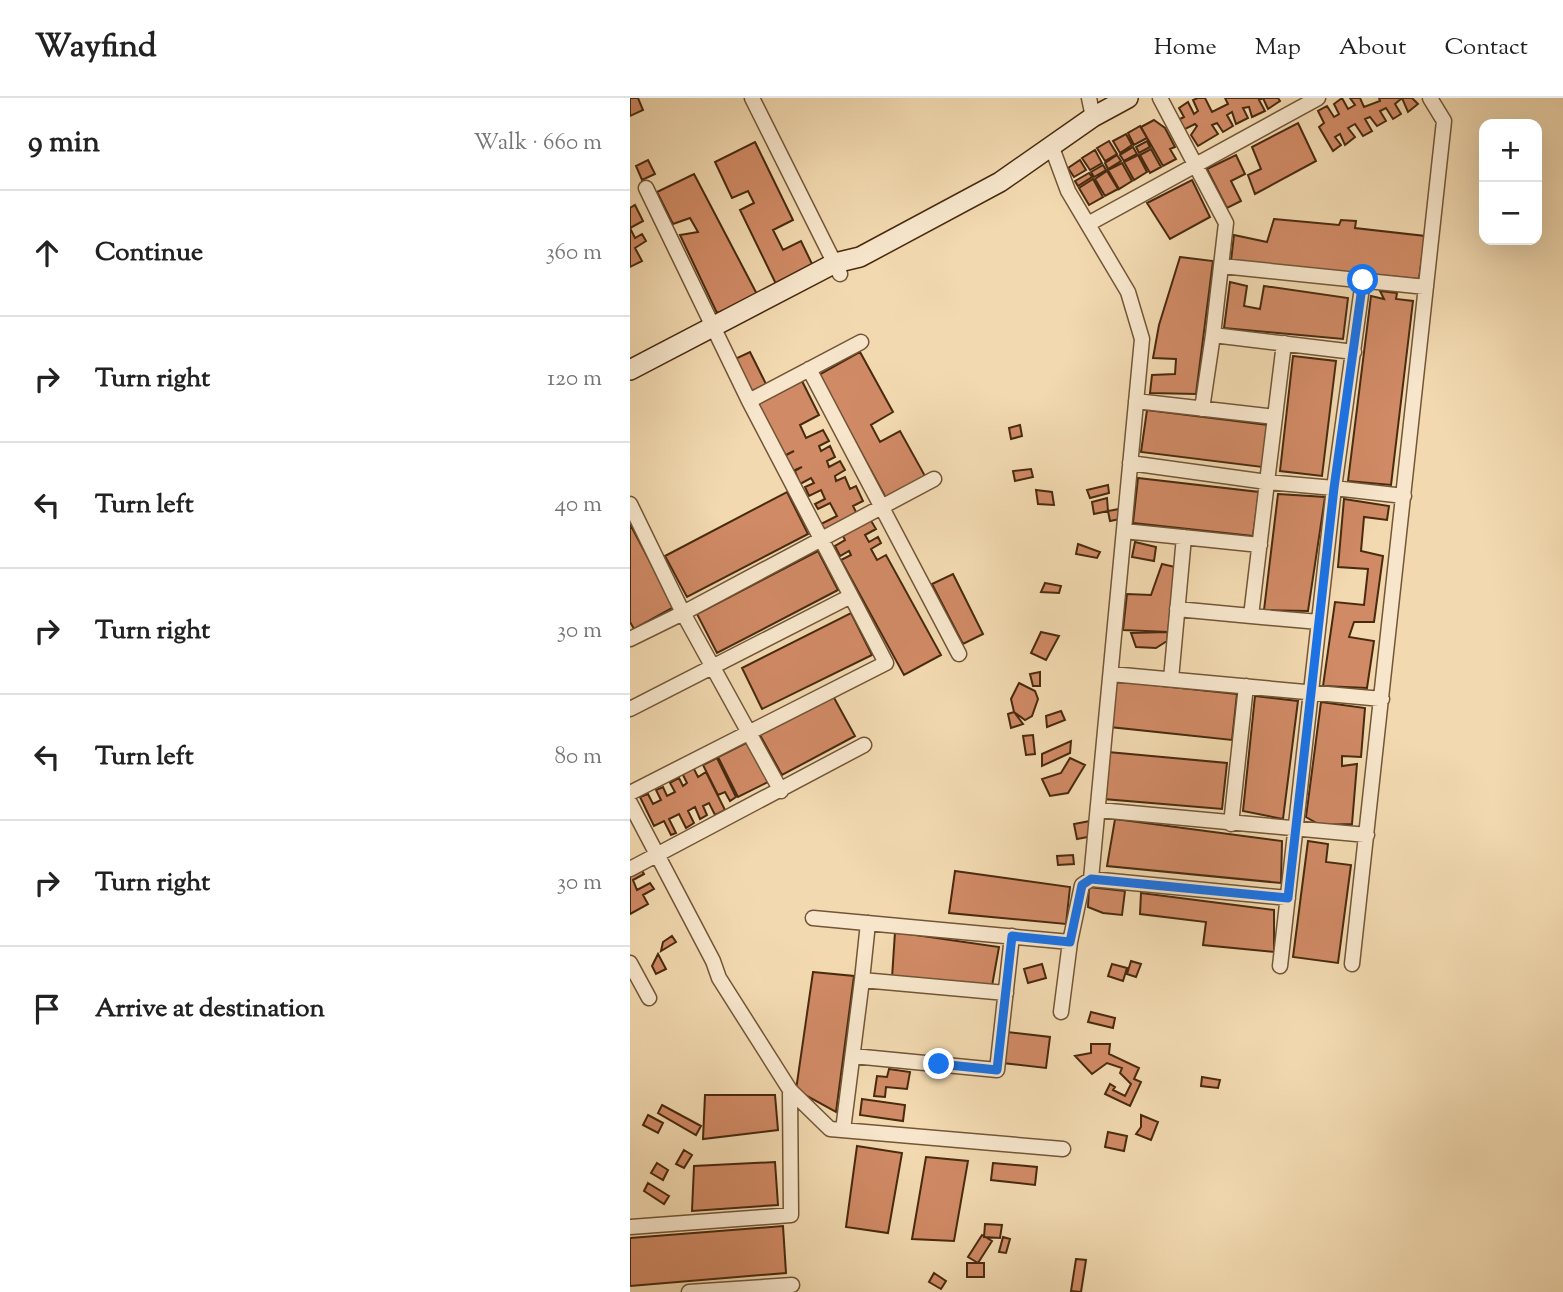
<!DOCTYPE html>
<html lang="en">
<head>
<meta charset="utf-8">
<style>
  :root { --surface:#fff; --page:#f2f2f2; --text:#222; --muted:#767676; --line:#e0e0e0 }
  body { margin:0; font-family:"Sorts Mill Goudy",serif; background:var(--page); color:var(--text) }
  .controls { position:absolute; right:21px; top:21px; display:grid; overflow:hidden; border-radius:14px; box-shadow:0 7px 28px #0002 }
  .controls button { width:63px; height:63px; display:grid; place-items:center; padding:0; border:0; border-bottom:2px solid var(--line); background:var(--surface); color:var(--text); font:35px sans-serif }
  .stop { position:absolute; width:21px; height:21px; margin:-16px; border:5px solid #1a73e8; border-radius:50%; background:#fff }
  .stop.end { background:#1a73e8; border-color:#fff; box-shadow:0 2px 7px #0008 }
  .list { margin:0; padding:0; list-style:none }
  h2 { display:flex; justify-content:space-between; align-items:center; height:91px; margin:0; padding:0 28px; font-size:30px }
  h2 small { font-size:23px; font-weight:400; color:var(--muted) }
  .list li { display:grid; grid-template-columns:46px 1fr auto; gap:21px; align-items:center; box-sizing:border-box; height:126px; padding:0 28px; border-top:2px solid var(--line) }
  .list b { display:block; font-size:26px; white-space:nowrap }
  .list em { font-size:23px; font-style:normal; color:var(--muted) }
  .icon { flex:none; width:38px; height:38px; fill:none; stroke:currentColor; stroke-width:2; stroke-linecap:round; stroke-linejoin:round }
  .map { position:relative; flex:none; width:933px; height:1194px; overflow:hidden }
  header { display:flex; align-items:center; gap:42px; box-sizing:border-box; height:98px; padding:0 35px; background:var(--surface); border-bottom:2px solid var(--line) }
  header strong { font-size:33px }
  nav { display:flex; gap:38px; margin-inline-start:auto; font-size:24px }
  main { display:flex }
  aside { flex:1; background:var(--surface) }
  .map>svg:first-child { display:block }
  .building { fill:#d08a65; stroke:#482a0f; stroke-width:2 }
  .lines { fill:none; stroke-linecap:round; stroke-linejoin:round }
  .street-casing { stroke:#725637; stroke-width:17 }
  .secondary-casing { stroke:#482a0f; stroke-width:22 }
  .street { stroke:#f7e6cc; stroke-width:14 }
  .secondary { stroke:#f7e6cc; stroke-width:19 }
  .route { stroke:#1a73e8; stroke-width:9 }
</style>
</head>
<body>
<header>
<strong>Wayfind</strong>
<nav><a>Home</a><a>Map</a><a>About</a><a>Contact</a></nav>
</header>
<main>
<aside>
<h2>9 min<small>Walk · 660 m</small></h2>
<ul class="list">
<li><svg class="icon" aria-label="ahead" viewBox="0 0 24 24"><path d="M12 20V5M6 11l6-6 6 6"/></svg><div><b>Continue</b></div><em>360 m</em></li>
<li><svg class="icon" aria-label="right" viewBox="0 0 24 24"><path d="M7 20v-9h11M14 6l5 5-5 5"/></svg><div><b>Turn right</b></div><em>120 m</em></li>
<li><svg class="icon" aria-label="left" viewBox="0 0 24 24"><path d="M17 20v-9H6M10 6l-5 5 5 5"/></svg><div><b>Turn left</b></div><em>40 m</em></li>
<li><svg class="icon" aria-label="right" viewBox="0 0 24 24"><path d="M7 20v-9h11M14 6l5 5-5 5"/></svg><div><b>Turn right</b></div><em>30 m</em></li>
<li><svg class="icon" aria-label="left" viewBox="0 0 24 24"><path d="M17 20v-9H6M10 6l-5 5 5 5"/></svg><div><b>Turn left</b></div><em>80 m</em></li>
<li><svg class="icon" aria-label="right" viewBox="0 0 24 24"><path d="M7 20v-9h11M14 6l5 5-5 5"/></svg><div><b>Turn right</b></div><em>30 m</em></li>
<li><svg class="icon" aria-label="arrive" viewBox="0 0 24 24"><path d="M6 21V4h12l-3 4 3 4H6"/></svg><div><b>Arrive at destination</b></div></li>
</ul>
</aside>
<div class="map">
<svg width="933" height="1194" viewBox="0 0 933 1194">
  <rect width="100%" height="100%" fill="#f2d9b0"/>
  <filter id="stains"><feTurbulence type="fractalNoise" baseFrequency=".00286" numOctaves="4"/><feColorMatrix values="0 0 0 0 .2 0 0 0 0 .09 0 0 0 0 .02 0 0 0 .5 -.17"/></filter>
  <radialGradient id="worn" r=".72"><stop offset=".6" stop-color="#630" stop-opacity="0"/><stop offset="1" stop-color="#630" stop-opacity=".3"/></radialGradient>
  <path class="building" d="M0 0H8L13 12 0 18Z
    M568 0H575L582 14 598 6 595 0H648L650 3 638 11 633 0 629 2 635 13 622 19 619 9 613 10 618 20 606 26 602 14 597 17 603 28 593 34 587 25 582 27 588 36 568 48 561 37 567 28 565 26 553 32 548 22 554 19 549 10 558 4 564 16 568 13 563 2Z
    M712 0 718 11 725 7 720 0H730L734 9 750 3 749 0H772L765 6 771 16 763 21 756 10 750 13 756 23 747 28 740 19 735 21 742 33 733 38 725 26 718 30 725 39 715 47 710 36 705 39 711 47 703 53 689 29 694 25 688 13 697 8 704 19 709 16 704 6Z
    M772 0H782L788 6 778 14Z
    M524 22 535 30 545 49 540 51 546 61 533 68 511 29Z
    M668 25 686 63 625 96 618 77 631 71 622 49Z
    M510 28 517 40 504 47 498 35Z
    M496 36 502 47 490 55 483 43Z
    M479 43 487 56 475 63 467 50Z
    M517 43 520 49 509 55 506 49Z
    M125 44 163 122 143 132 153 152 171 143 183 168 146 186 110 112 124 105 118 93 102 100 85 64Z
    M503 49 507 56 494 63 490 57Z
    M521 51 531 69 520 75 510 57Z
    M465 52 472 65 460 72 452 60Z
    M487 57 491 63 478 71 475 65Z
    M508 57 517 74 504 82 494 64Z
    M606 57 615 76 601 83 611 103 597 110 577 71Z
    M18 62 25 76 12 82 6 68Z
    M450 62 456 72 444 79 438 70Z
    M492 65 502 83 489 91 478 72Z
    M473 67 476 72 464 79 461 74Z
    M477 73 488 91 475 98 465 81Z
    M459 75 462 79 448 88 445 83Z
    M64 76 129 200 87 215 50 137 68 134 60 120 43 126 27 94Z
    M463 81 473 99 459 107 449 90Z
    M562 82 580 119 540 141 517 105Z
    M5 107 13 123 0 130V110Z
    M644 121 709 127 711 122 726 123 725 130 795 138 789 181 601 163 604 137 637 144Z
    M0 130 5 140 12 136 16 143 5 150 12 163 0 169Z
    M550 159 583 163 566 296 520 295 522 277 545 276 546 261 523 260 529 227Z
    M600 184 617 188 614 208 630 211 634 188 718 200 713 241 594 230Z
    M750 193 767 195 766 201 783 203 761 387 718 383 741 198 754 201Z
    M120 254 136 286 120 294 105 261Z
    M230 254 263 314 241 327 250 344 270 333 295 378 256 400 189 277Z
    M663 258 706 263 692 378 650 373Z
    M172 283 189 317 170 327 176 340 193 332 199 343 189 348 191 353 200 348 205 359 197 363 199 369 210 363 215 372 205 378 206 383 215 379 220 391 226 388 233 403 223 408 227 416 194 433 191 426 207 418 200 405 188 411 185 406 195 401 191 392 179 398 175 389 184 385 181 380 170 386 165 373 172 369 163 373 155 358 164 353 152 359 126 307Z
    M517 312 638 327 632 369 511 354Z
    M390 327 392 338 381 341 379 330Z
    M401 371 403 379 385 383 383 373Z
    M508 380 629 394 623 438 503 425Z
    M478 387 479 395 460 400 457 392Z
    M406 392 422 394 424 407 408 406Z
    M157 394 178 436 57 499 35 458Z
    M648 396 695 399 678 513 634 512Z
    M477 400 478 413 464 416 462 404Z
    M714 401 759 408 757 422 734 419 731 453 753 458 744 524H724L719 539 744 543 737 590 693 588 705 504 734 507 738 471 708 469Z
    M489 411 490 421 480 423 478 413Z
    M240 421 246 431 235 437 239 444 248 439 251 445 241 451 247 462 256 457 311 557 274 577 211 462 221 457 219 453 210 458 205 448 215 442 212 436Z
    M0 426 44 509 4 531 0 524Z
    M505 444 526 449 524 463 502 459Z
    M448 446 470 454 467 460 446 456Z
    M188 453 208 492 87 555 67 516Z
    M532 466 545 469 538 534 493 532 497 496 521 497Z
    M323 476 353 536 333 546 302 486Z
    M415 485 431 488 429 495 411 494Z
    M221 515 242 557 132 611 112 570Z
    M411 534 429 538 416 562 401 555Z
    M538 534 537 543 526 550 506 549 501 535Z
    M410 574V588H403L400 576Z
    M485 583 607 596 602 642 480 629Z
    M389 585 405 593 408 601 402 618 395 622 384 614 381 601Z
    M203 598 225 638 152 677 130 637Z
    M625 598 668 603 653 721 613 713Z
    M691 604 735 610 731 659 712 658V668L727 666 722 726 690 727 676 719Z
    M431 613 435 622 417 629 416 618Z
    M384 614 393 626 381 630 378 616Z
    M403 637 405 656 396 657 393 638Z
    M441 643 440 655 412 668V656Z
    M118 644 138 684 108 699 88 659Z
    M478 654 597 665 592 711 474 701Z
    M87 660 106 699 100 703 95 694 88 697 73 667Z
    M440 660 455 667 438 695 420 698 412 681 431 675Z
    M62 667 68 679 76 674 95 712 85 717 79 705 73 708 77 717 70 721 65 709 58 713 64 725 56 730 49 716 39 721 46 735 41 737 34 723 24 728 10 699 18 696 23 706 31 702 26 692 33 689 37 698 45 694 40 685 49 680 53 688 57 685 51 673Z
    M485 721 652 743 651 785 477 768Z
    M460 723 463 738 447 741 444 726Z
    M678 743 698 746 696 764 721 767 708 865 663 859Z
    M443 757 444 766 428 767 427 758Z
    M10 769 14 776 3 782 7 792 20 785 24 791 13 797 18 806 0 816V775Z
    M325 773 440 789 436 826 319 815Z
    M459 789 495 793 492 817 473 815 458 809Z
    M511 795 644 812V854L573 847 576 824 510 816Z
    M265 834 369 849 362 888 262 880Z
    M42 838 46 844 31 853 33 844Z
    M28 856 36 871 26 876 22 868Z
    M501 863 511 866 506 879 497 876Z
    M412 866 416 880 398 885 394 871Z
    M482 866 497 870 493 883 478 878Z
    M183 874 224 878 206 1014 166 992Z
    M461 914 485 920 483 930 458 924Z
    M377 934 420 939 416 970 373 965Z
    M461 946H480L479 956 509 970 504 981 511 984 500 1008 475 996 480 986 485 989 483 992 495 998 501 986 490 975 492 970 477 965 462 976 445 958 461 955Z
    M259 971 280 974 277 991 256 989 255 999 244 998 247 978 257 979Z
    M572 979 590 982 588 990 571 988Z
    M75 997H145L148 1032 73 1041Z
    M232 1001 275 1007 273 1023 230 1017Z
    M32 1007 71 1028 66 1037 28 1015Z
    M18 1017 33 1025 28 1035 13 1027Z
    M511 1017 528 1024 521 1042 506 1036 511 1029Z
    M478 1034 497 1038 494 1053 475 1049Z
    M227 1048 272 1055 258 1135 216 1129Z
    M54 1052 62 1057 54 1070 46 1066Z
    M296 1059 338 1063 324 1143 282 1141Z
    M145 1064 148 1107 62 1113 64 1068Z
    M27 1065 38 1072 33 1082 21 1075Z
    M363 1065 407 1069 405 1087 361 1082Z
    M18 1085 39 1098 34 1106 14 1093Z
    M355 1126 372 1127 370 1140 354 1139Z
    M153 1128 156 1175 0 1188V1140Z
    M352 1137 362 1143 348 1165 338 1159Z
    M373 1139 380 1141 376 1155 369 1154Z
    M446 1161 456 1162 451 1194 441 1193Z
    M337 1165H354V1179H337Z
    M304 1175 316 1183 311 1191 299 1184Z"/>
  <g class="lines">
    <defs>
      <path id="street" d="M122 0 210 176
        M459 0 463 19
        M530 0 596 125 583 237
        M421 47 438 93 498 194 512 241 461 781
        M458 126 688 0
        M592 168 796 189
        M179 271 329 556
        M119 303 231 244
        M572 311 583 237 724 254
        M645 319 654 245
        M500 365 637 384 645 319 506 303
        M0 406 53 515 0 541
        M494 433 630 447
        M547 511 621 518
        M689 524 621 518 637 384 704 390 733 182
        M481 576 752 601
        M541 581 554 439
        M0 611 221 498
        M151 693 53 515 304 381
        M0 695 256 565 119 303 16 90
        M0 705 83 863 89 880 160 992 200 1031 433 1051
        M469 712 737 737
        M601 726 616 588
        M0 771 234 647
        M183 820 440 844
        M238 825 232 882 376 895
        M0 865 19 900
        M722 866 814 23 800 0
        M650 868 704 390 774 398
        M431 914 440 844 452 787 461 781 658 800
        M223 958 367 972 382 838
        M213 1032 232 882
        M0 1129 161 1117 160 992
        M59 1194 162 1187"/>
      <path id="secondary" d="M0 272 205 165 230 159 370 84 463 19 498 0"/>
    </defs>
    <use href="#street" class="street-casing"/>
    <use href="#secondary" class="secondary-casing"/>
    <use href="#street" class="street"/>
    <use href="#secondary" class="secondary"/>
  </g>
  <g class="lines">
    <path class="route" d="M309 966 367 972 382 838 440 844 452 787 461 781 658 800 704 390 733 182"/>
  </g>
  <rect width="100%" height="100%" filter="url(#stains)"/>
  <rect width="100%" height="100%" fill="url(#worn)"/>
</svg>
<div class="controls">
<button>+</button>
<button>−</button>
</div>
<div class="stop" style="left:733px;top:182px"></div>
<div class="stop end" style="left:309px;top:966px"></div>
</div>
</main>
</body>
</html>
